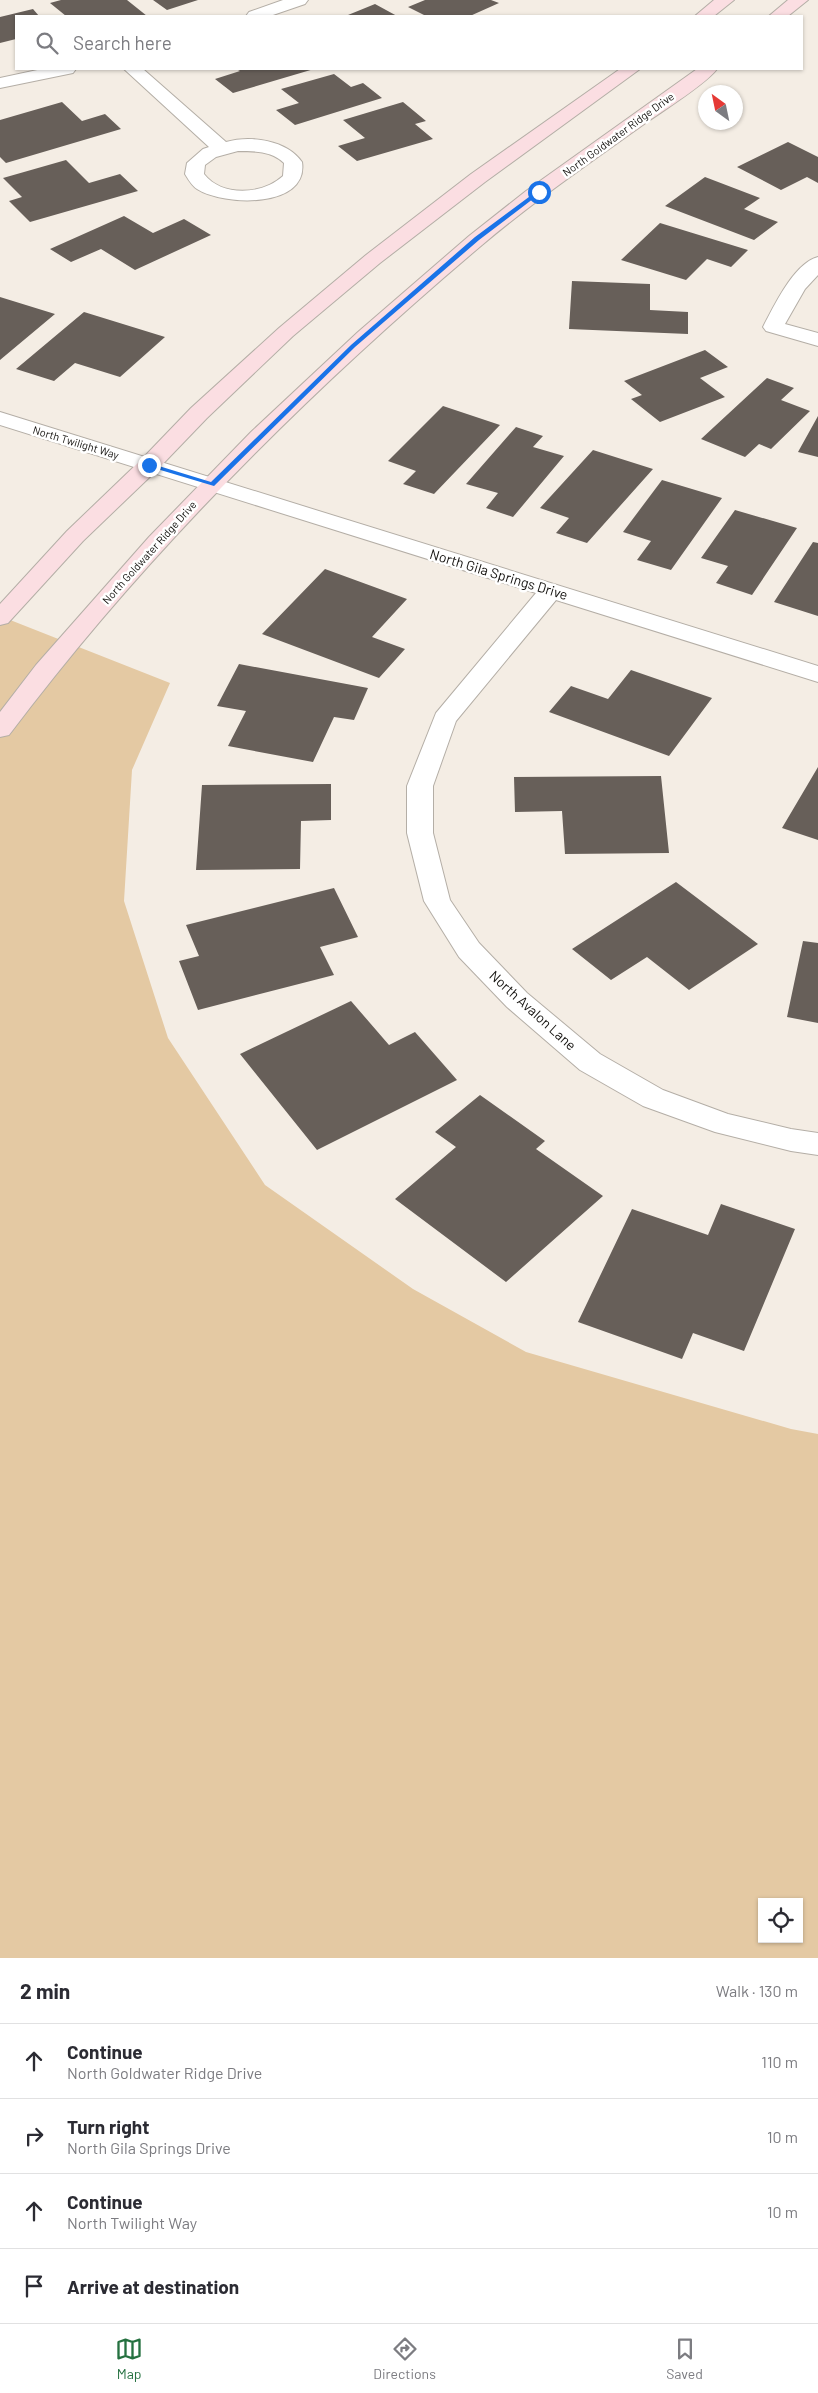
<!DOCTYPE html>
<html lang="en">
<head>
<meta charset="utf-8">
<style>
  :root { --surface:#fff; --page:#f2f2f3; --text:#2b2b33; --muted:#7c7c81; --line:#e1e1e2; --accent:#257140 }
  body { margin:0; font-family:Barlow,sans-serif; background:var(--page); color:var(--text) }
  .controls { position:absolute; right:15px; bottom:15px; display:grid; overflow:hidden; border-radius:0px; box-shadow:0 1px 4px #0004 }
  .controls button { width:45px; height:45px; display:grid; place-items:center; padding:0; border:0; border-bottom:1px solid var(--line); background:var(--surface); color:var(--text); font:25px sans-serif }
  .compass { position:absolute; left:698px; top:85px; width:45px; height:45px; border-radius:50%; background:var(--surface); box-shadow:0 1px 4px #0004; rotate:327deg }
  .stop { position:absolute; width:15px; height:15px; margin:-11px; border:4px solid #1a73e8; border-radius:50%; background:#fff }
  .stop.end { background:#1a73e8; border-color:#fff; box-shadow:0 1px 5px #0008 }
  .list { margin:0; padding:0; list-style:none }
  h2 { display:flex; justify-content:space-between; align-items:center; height:65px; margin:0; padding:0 20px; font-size:21px }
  h2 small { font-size:16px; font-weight:400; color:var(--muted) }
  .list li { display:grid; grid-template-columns:32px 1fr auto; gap:15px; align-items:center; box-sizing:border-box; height:75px; padding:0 20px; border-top:1px solid var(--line) }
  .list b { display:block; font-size:19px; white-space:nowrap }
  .list p { margin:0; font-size:16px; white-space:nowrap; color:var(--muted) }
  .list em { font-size:16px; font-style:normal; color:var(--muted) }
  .icon { flex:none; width:28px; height:28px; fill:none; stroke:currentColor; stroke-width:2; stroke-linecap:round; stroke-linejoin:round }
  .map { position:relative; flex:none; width:818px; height:1958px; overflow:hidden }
  .search { position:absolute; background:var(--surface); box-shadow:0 1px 4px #0004; left:15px; right:15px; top:15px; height:55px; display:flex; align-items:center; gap:12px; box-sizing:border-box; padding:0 18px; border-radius:0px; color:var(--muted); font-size:19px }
  .sheet { height:365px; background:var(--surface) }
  nav { display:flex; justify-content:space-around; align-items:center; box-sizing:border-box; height:70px; border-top:1px solid var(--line); background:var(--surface); font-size:14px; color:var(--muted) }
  nav a { display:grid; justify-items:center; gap:2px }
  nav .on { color:var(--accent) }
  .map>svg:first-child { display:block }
  .green { fill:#e4c9a3; fill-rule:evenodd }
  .building { fill:#675f59 }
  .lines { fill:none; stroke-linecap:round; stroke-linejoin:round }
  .street-casing { stroke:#b4aea6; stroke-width:2 }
  .secondary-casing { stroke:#b4aea6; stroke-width:2 }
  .street { fill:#fff; fill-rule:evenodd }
  .secondary { fill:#fbdee2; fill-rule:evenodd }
  .route { fill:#1a73e8 }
  .labels { text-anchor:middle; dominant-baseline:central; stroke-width:5; stroke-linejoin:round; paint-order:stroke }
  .far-street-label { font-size:11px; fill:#13110e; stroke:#fff }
  .street-label { font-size:14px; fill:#13110e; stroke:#fff }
</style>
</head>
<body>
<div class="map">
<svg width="818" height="1958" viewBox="0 0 818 1958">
  <rect width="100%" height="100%" fill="#f4ede4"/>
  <path class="green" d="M0 616 170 683 132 770 124 901 168 1038 265 1185 413 1289 526 1352 791 1429 818 1434V1958H0ZM762 1902H799V1939H762Z"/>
  <path class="building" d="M61 0H127L147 16H66L50 3Z
    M153 0H198L167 10Z
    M425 0H491L499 3 470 16H426L408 7Z
    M375 4 397 16 348 15Z
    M33 9 39 16H16V39L0 43V17Z
    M236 69H314L233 93 215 79 240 71Z
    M334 74 351 87 363 83 382 98 295 125 276 110 299 103 281 89Z
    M62 102 82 121 105 114 121 129 6 163 0 157V120Z
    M403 102 426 121 415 124 433 139 357 161 338 146 365 138 343 120Z
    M788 142 818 157V183L807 177 781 190 737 167Z
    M66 160 89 183 120 174 138 191 30 222 9 201 22 197 3 178Z
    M705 177 760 198 744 209 778 222 754 240 665 206Z
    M124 216 153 233 184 219 211 235 135 270 101 249 71 262 50 249Z
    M660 223 748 250 731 267 707 259 686 280 621 260Z
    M572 281 650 284V310L688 312V334L569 329Z
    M0 297 55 314 0 360Z
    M84 312 165 337 120 377 75 363 54 381 16 369Z
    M705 350 728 367 700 378 725 397 660 422 631 399 642 395 624 381Z
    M767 378 794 388 781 400 810 411 771 449 759 444 745 457 701 439Z
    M443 406 500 425 434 494 403 484 416 471 388 461Z
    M818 416V457L798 452Z
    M516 427 543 436 533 447 564 456 513 517 486 508 498 493 466 484Z
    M593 450 653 469 587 543 556 533 569 518 540 508Z
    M662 480 722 498 671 570 637 560 651 541 623 532Z
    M735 510 797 528 752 595 716 583 728 566 701 558Z
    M813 542 818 543V616L774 602Z
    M325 569 407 599 372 637 405 649 379 678 262 634Z
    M239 664 368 688 354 720 334 717 313 762 228 746 246 711 217 706Z
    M631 670 712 698 669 756 549 712 571 686 608 699Z
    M818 767V840L782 828Z
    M661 776 669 853 565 854 562 811 515 812 514 777Z
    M331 784V820L301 821 300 869 196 870 202 785Z
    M676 882 758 944 689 990 647 957 611 980 572 949Z
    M334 888 358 937 320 947 334 975 198 1010 179 961 199 956 186 925Z
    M803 941 818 943V1023L787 1017Z
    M351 1001 389 1045 415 1032 457 1080 317 1150 240 1054Z
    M480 1095 545 1141 536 1149 603 1196 506 1282 395 1199 456 1147 435 1132Z
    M721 1204 795 1229 744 1351 693 1333 682 1359 578 1322 632 1209 708 1235Z"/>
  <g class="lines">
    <defs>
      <path id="street" d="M283 0H308L305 4 270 16H246L249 12Z
        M42 69H76L73 73 0 88V78Z
        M124 69H143L226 142C250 135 287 140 302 162 309 209 223 206 197 189 192 186 188 179 185 174L187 163 203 149 209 147ZM238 151C254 151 272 151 284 163L283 176C262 195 222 197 204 174L205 165 216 157Z
        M818 257V275L805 289 785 324 818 333V346L766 331 763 327C774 306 794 263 818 257Z
        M0 412 818 666V682L556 600 456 721 433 786V833L450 900 479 943 527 993 600 1054 663 1090 728 1114 791 1129 818 1133V1155L791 1151 715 1132 643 1106 580 1070 507 1007 459 957 424 901 407 833V786L436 713 536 593 0 425Z"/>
      <path id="secondary" d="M714 0H734L714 16H695Z
        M788 0H808L788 16H769Z
        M620 69H640L485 182 380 263 293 336 207 418 157 470 83 541 8 623 0 625V604L67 531 141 460 191 408 279 328 366 255 471 174Z
        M697 69H717C706 84 664 110 647 122 591 162 534 201 482 245 308 392 146 553 9 735L0 737V712L36 665 149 537 251 432 358 332 469 236 526 191Z"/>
    </defs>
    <use href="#street" class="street-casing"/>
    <use href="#secondary" class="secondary-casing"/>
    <use href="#street" class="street"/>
    <use href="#secondary" class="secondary"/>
  </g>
  <path class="route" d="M537 191 542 192 479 240 355 347 214 486 147 466 149 463 211 482 351 345 475 237Z"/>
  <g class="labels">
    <g class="far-street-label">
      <text transform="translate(618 134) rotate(-36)">North Goldwater Ridge Drive</text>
      <text transform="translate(76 442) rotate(17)">North Twilight Way</text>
      <text transform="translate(149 552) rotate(-48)">North Goldwater Ridge Drive</text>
    </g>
    <g class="street-label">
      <text transform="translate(499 574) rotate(17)">North Gila Springs Drive</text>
      <text transform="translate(533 1010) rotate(42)">North Avalon Lane</text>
    </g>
  </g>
</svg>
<div class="controls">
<button><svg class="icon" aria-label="locate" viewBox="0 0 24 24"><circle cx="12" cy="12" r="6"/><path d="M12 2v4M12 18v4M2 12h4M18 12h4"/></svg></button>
</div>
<svg class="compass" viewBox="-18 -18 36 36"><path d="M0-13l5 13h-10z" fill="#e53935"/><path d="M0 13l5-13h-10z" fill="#7c7c81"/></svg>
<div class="stop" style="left:539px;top:192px"></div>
<div class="stop end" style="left:149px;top:465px"></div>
<div class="search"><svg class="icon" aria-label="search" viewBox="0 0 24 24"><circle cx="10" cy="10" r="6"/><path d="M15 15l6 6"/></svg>Search here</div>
</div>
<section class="sheet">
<h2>2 min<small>Walk · 130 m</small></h2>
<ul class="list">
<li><svg class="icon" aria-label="ahead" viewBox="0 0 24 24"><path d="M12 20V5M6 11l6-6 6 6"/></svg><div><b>Continue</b><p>North Goldwater Ridge Drive</p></div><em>110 m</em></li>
<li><svg class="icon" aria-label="right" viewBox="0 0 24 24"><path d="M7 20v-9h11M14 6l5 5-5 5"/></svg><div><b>Turn right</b><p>North Gila Springs Drive</p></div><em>10 m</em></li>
<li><svg class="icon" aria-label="ahead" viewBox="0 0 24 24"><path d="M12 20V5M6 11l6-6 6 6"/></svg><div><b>Continue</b><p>North Twilight Way</p></div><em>10 m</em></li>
<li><svg class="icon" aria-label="arrive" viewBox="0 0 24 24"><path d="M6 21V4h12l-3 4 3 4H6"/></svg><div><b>Arrive at destination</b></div></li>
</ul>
</section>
<nav>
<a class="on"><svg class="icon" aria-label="map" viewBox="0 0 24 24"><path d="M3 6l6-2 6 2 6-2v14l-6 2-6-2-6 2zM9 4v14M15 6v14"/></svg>Map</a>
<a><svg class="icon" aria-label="directions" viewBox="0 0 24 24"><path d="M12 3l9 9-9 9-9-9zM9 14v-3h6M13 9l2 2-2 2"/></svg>Directions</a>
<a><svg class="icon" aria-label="saved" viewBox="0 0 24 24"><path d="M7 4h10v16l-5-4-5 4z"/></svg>Saved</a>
</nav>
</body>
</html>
